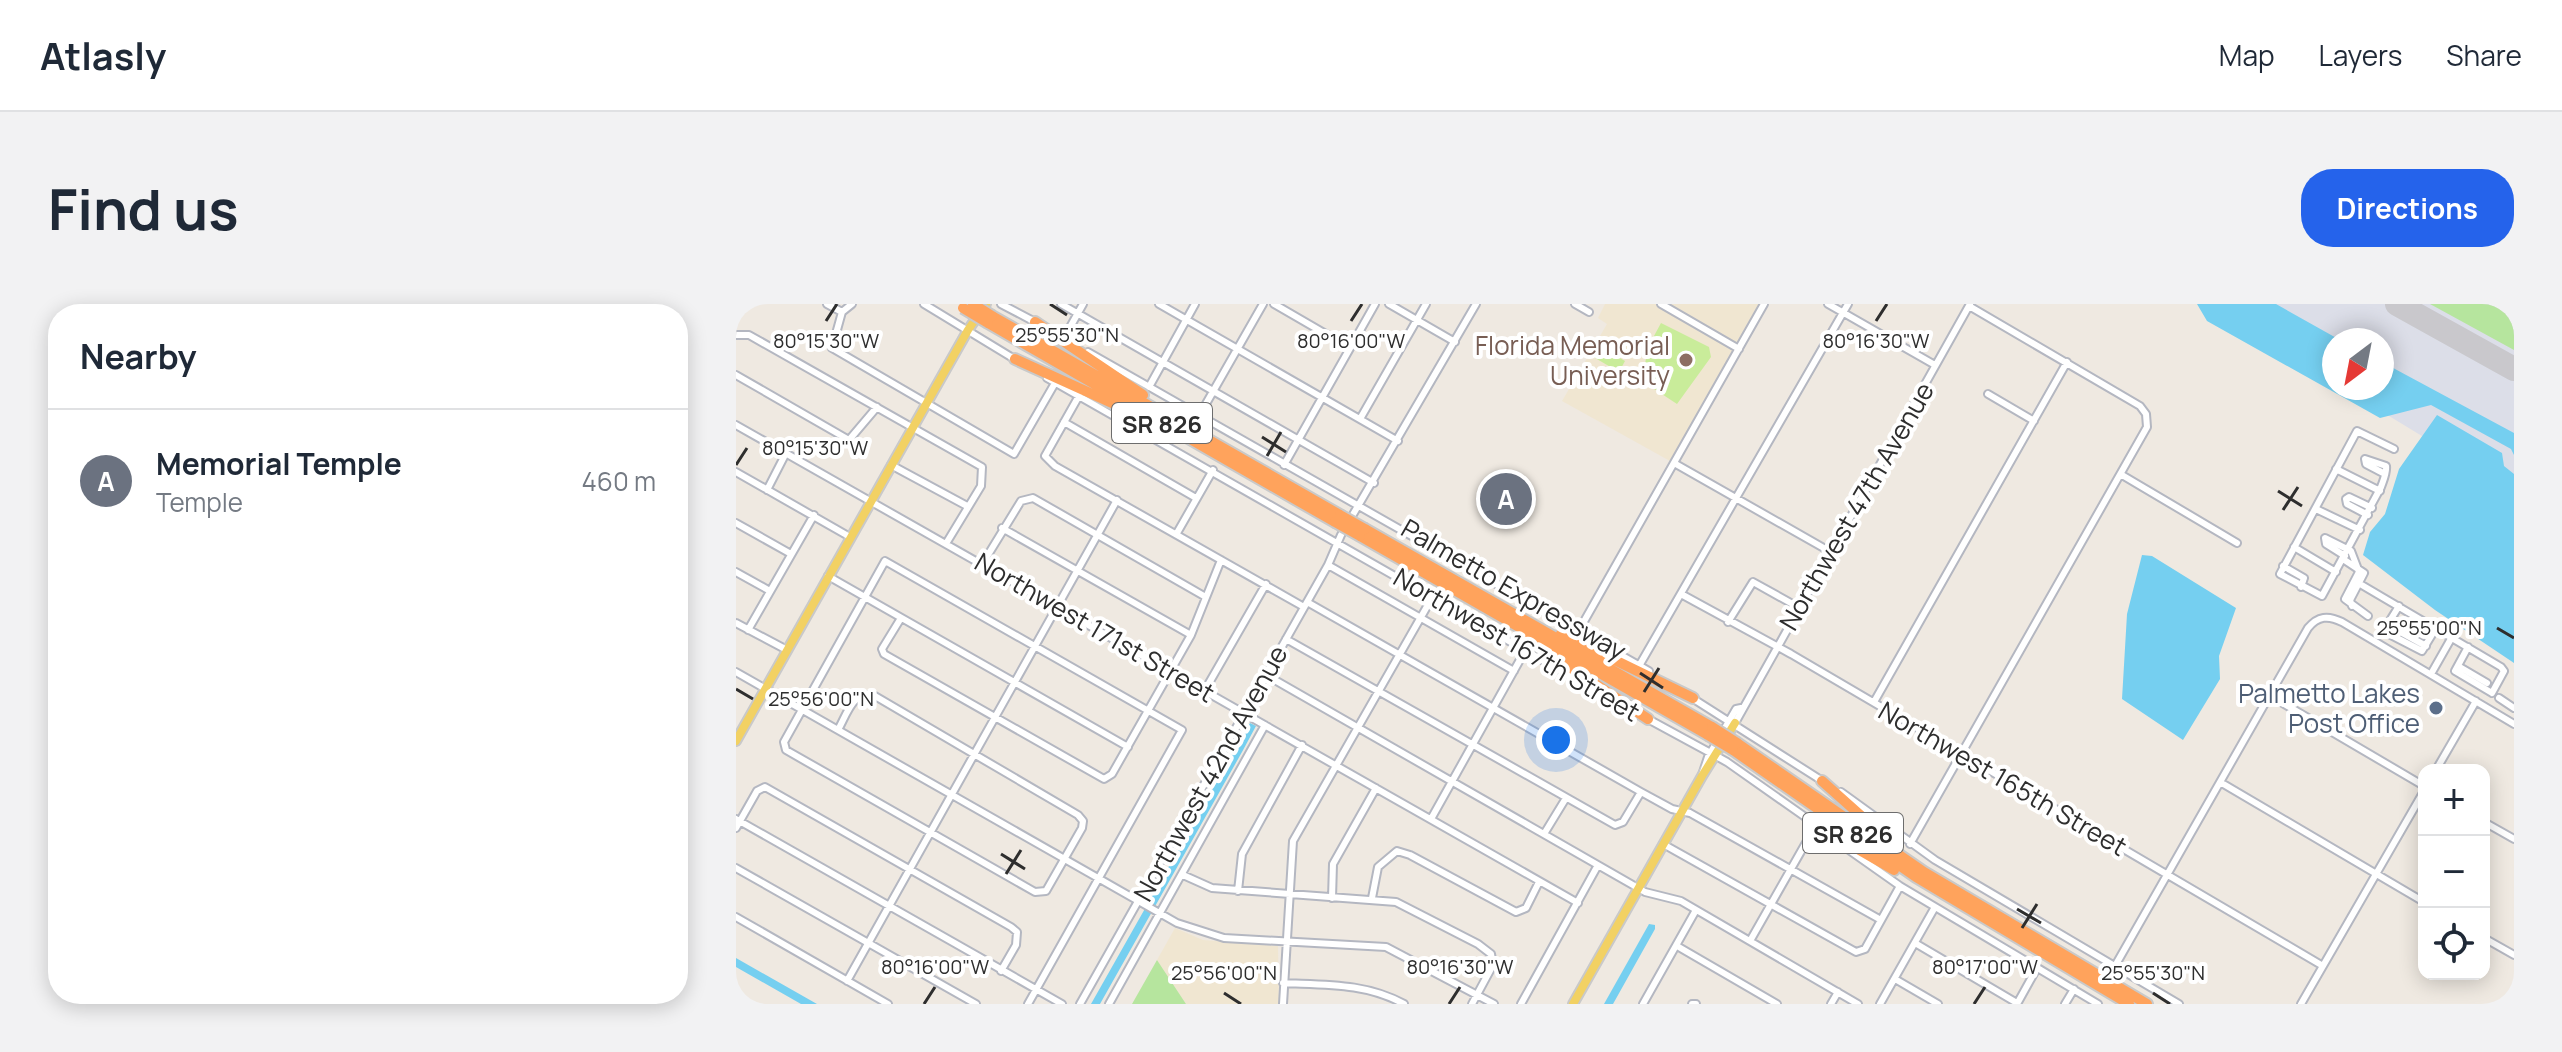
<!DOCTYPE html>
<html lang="en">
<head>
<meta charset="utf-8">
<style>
  :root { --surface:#fff; --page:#f2f2f3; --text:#1f2937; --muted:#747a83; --line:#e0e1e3; --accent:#2563eb }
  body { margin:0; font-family:Manrope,sans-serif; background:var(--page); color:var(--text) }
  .controls { position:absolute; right:24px; bottom:24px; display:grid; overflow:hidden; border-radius:16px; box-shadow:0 4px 20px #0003 }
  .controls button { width:72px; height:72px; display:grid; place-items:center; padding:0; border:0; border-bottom:2px solid var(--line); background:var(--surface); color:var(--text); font:40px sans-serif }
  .compass { position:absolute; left:1586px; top:24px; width:72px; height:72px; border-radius:50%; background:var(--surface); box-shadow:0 4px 20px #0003; rotate:212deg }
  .you { position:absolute; left:820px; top:436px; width:28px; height:28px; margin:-20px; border:6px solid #fff; border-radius:50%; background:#1a73e8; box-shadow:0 0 0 12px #1a73e833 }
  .badge { display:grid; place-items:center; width:52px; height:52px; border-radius:50%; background:var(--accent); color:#fff; font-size:26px; font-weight:700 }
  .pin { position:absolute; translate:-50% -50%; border:4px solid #fff; box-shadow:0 2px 8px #0006 }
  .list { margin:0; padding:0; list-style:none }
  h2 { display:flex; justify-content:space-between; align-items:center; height:104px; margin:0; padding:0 32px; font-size:34px }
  h2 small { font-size:26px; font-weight:400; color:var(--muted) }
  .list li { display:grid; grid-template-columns:52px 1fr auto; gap:24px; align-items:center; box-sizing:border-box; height:144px; padding:0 32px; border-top:2px solid var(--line) }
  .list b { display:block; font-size:30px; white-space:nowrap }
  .list p { margin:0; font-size:26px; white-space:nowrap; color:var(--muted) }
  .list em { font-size:26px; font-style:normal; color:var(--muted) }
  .icon { flex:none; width:44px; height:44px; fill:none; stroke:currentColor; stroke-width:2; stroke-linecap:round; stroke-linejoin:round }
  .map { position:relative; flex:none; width:1778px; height:700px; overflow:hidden; border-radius:32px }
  header { display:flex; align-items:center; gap:48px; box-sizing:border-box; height:112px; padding:0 40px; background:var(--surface); border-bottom:2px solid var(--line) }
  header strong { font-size:38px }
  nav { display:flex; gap:44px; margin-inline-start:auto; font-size:28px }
  .intro { display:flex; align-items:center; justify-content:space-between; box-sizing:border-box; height:192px; padding:0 48px }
  h1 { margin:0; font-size:56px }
  .button { padding:20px 36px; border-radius:32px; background:var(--accent); color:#fff; font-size:28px; font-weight:700 }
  main { display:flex; gap:48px; padding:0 48px }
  aside { flex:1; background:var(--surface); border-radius:32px; box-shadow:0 4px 20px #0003 }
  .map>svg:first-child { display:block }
  .education { fill:#f0e6d1 }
  .airport { fill:#dcdee8 }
  .green { fill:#b6e59e }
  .pitch { fill:#c9ec9a }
  .water { fill:#75cff0 }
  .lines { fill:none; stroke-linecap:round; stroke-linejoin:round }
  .runway { stroke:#c9c8cc; stroke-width:24 }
  .minor-casing { stroke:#b4b7c1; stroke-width:10 }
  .major-casing { stroke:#c9c9c9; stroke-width:12 }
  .highway-casing { stroke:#c9c9c9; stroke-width:14 }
  .minor { stroke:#fff; stroke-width:6 }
  .major { stroke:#f2d163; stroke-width:8 }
  .highway { stroke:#ffa35c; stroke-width:10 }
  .highway-bridge-casing { stroke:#c9c9c9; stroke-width:14; stroke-linecap:butt }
  .highway-bridge { stroke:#ffa35c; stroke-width:10 }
  .ticks { fill:none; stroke:#2e2e2e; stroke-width:3 }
  .education-dot { fill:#8d6e63; stroke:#fff; stroke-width:3 }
  .service-dot { fill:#5c6f8a; stroke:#fff; stroke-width:3 }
  .labels { text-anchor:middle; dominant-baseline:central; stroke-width:8; stroke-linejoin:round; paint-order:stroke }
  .shield { fill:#fff; stroke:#6d6d6d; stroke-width:2 }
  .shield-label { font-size:24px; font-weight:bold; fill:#2e2e2e }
  .education-label { font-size:26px; fill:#785e54; stroke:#fff; text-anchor:end }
  .street-label { font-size:26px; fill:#2e2e2e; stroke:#fff }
  .service-label { font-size:26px; fill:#4e5e75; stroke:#fff; text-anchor:end }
  .ticks-label { font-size:20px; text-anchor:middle; fill:#2e2e2e; stroke:#fff; stroke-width:8; stroke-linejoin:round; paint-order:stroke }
</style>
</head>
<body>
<header>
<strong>Atlasly</strong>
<nav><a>Map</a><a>Layers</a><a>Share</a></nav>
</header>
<div class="intro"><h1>Find us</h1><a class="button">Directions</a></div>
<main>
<aside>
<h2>Nearby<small></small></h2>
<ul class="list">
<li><span class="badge" style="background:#6b7280">A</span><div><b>Memorial Temple</b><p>Temple</p></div><em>460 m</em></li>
</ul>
</aside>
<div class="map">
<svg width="1778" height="700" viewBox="0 0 1778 700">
  <rect width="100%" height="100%" fill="#efe9e1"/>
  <path class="education" d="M869 0H1023L934 157 826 97 871 20 862 14Z
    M439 624 467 636 542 642 543 700H450L421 656Z"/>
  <path class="airport" d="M1469 0H1778V188L1607 84H1646V36H1598Z"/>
  <path class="green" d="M1694 0H1778V46Z
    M421 656 450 700H396Z"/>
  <path class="pitch" d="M925 19 973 43 975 53 941 100 906 77 912 43Z
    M861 41 889 57 883 68 854 51Z"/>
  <path class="water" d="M1461 0H1540L1604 36H1598V84H1646V58L1778 129V151L1775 145 1695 101 1644 114 1471 17Z
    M1701 111 1766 149 1768 162 1778 170V359L1699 306 1627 251 1634 228 1649 210 1663 165Z
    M1406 251 1416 252 1500 304 1483 352 1484 375 1447 436 1386 395 1391 310Z
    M514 419 520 422 506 448 364 700H355Z
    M913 620 919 621V625L877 700H868Z
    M0 654 81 700H65L0 663Z"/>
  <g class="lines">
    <path class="runway" d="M1661 0 1778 65"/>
    <defs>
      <path id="minor" d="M91 0 106 8
        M116 0 106 8 96 44 278 150 319 79
        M188 0 280 56
        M265 0 301 19
        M325 0 638 179
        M423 0 662 137
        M538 0 614 44
        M653 0 719 38
        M839 0 853 8
        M925 0 1003 45
        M1092 0 1199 61
        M0 31H13L246 163 245 182 211 238
        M328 34 347 0
        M352 48 913 367
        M0 71 113 136 141 103
        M311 74 864 389
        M413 83 459 0
        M344 90 309 152 319 162 568 303
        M1252 90 1298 117
        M463 112 527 0
        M624 115 690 0
        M328 118 460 194
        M0 121 842 599
        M938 159 1093 247
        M155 161 231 202
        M548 161 639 0
        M1600 165 1644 187
        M0 168 114 233
        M1649 170 1630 160 1629 155 1650 162C1651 169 1647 177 1645 183L1586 292 1544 270 1621 127 1658 145
        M1386 171 1501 239
        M31 186 50 149
        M1580 205 1624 226
        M1632 211 1611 200 1610 195 1613 193 1636 204
        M0 219 55 250
        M266 224 455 331
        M441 229 477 166
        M1558 243 1600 268
        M1609 252 1590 240 1589 234 1615 247 1623 268 1609 295 1632 312
        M1607 255 1628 269 1614 296 1616 302
        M247 259 285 197 297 194 468 292
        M592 261 778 367
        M1547 262 1568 274 1565 283
        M0 268 34 287
        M92 272 392 443
        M1619 277 1765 363 1768 367 1756 389 1719 367 1732 343
        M945 290 1055 350 1587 662
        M571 298 905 488 936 505 954 509 1145 616
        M1663 302 1650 323 1653 330 1686 347 1700 324
        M165 314 146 345 148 350 368 475 376 470 455 331 485 256
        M992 318 1017 278 1062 303
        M0 319 51 346
        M1652 321 1690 342
        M12 326 78 211
        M842 328 1028 0
        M550 335 879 521 887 518 905 488
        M903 362 1112 0
        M1722 362 1751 379
        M0 368 441 619 488 634 650 643 758 700
        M1695 370 1716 333
        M530 371 909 588 945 597 1122 700
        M469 386 530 280
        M1533 391 1688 482
        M956 394 1088 478
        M1763 394 1778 404
        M1138 398 1331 58
        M912 415 991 458 1082 522
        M999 419 1234 0
        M102 426C112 408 117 386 139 392L342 511 347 517 346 524 310 587 299 588 50 446 48 438 149 257 446 426 292 700
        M1700 466 1740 397
        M966 471 972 453 1000 405 1005 404
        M1484 478 1688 598
        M1105 488 1199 556 1443 700
        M0 515 326 700
        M695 515 790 345
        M1748 518 1778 535
        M0 524 21 487 29 483 275 623 281 628 280 641 265 667
        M808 530 830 494
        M1103 539 1164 582 1362 700
        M927 540 1120 648 1129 645 1164 582
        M1174 540 1411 123 1410 110 1404 102 1233 2
        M0 564 240 700
        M447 571 476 584 660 598 742 640 755 650 757 661 736 700
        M502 587 506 550 566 441
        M596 594 597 560 640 484
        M636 594 642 563 661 547 674 551 780 608 790 604 803 578
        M0 613 152 700
        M1748 634 1778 651
        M1014 637 1080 521
        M1179 639 1281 699
        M941 642 1041 700
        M1379 662 1572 324C1582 312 1592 311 1606 318L1778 420
        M1159 675 1202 700
        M111 677 381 196
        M547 679C590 681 630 679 668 700
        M344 700 592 261 605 231 740 0
        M373 700 529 421
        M547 700 557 537 697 292
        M785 700 862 561
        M907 700 960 606
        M956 700H960
        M1095 700 1102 688
        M1144 700 1199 603
        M1281 700 1301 664
        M1329 700 1338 685
        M1565 700 1688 487"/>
      <path id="major" d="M0 437 232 26 250 0
        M837 700 966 472 999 419"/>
      <path id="highway" d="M256 12 604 211
        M299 18 407 91
        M252 19 599 218
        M279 55 387 104
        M629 225 976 423
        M624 232 972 431
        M825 330 957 394
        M790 334 912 415
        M1001 439 1188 568 1411 700
        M997 446 1180 573 1393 700
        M1086 477 1160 543
        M1080 521 1158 566"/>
    </defs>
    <use href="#minor" class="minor-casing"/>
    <use href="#major" class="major-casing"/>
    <use href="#highway" class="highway-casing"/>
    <use href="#minor" class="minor"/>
    <use href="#major" class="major"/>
    <use href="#highway" class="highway"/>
    <defs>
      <path id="highway-bridge" d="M237 0 256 12
        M227 4 252 19
        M604 211 629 225
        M599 218 624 232
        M976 423 1001 439
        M972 431 997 446"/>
    </defs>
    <use href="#highway-bridge" class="highway-bridge-casing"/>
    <use href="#highway-bridge" class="highway-bridge"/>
  </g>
  <path class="ticks" d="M314 0 331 11M90 17 101 0M615 17 626 0M1140 17 1151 0M526 133 550 148M531 152 545 128M0 161 11 144M1542 187 1566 202M1547 206 1562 183M1761 324 1778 334M904 369 927 384M0 385 17 395M908 388 923 364M265 550 289 565M270 570 285 546M1281 605 1305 619M1286 624 1301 600M488 689 505 700M1417 689 1434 700M188 700 199 683M713 700 724 683M1238 700 1249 683"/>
  <circle class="education-dot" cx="950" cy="56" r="8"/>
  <circle class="service-dot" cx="1700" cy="404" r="8"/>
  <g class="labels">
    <g class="shield">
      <rect x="376" y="99" width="100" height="40" rx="6"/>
      <rect x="1067" y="509" width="100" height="40" rx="6"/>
    </g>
    <g class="shield-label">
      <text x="426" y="119">SR 826</text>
      <text x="1117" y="529">SR 826</text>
    </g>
    <g class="education-label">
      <text x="934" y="41">Florida Memorial<tspan x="934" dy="30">University</tspan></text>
    </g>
    <g class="street-label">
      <text transform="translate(1120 202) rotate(-60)">Northwest 47th Avenue</text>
      <text transform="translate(778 285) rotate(30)">Palmetto Expressway</text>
      <text transform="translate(359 323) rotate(30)">Northwest 171st Street</text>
      <text transform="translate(781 340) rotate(30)">Northwest 167th Street</text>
      <text transform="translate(474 469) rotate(-61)">Northwest 42nd Avenue</text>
      <text transform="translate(1267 474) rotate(30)">Northwest 165th Street</text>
    </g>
    <g class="service-label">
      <text x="1684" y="389">Palmetto Lakes<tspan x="1684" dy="30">Post Office</tspan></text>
    </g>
  </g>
  <g class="ticks-label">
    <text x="331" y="38">25°55'30"N</text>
    <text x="90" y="44">80°15'30"W</text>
    <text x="615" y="44">80°16'00"W</text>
    <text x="1140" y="44">80°16'30"W</text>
    <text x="79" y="151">80°15'30"W</text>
    <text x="1693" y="331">25°55'00"N</text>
    <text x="85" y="402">25°56'00"N</text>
    <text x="199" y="670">80°16'00"W</text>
    <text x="724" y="670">80°16'30"W</text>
    <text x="1249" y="670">80°17'00"W</text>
    <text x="488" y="676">25°56'00"N</text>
    <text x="1417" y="676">25°55'30"N</text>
  </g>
</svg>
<div class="controls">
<button>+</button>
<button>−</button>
<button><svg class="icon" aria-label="locate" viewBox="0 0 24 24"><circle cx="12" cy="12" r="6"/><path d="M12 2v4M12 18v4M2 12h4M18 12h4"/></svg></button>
</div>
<svg class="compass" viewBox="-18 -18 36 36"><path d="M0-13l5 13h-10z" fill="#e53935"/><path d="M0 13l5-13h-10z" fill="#747a83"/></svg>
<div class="you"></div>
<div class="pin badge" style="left:770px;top:195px;background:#6b7280">A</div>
</div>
</main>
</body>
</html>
